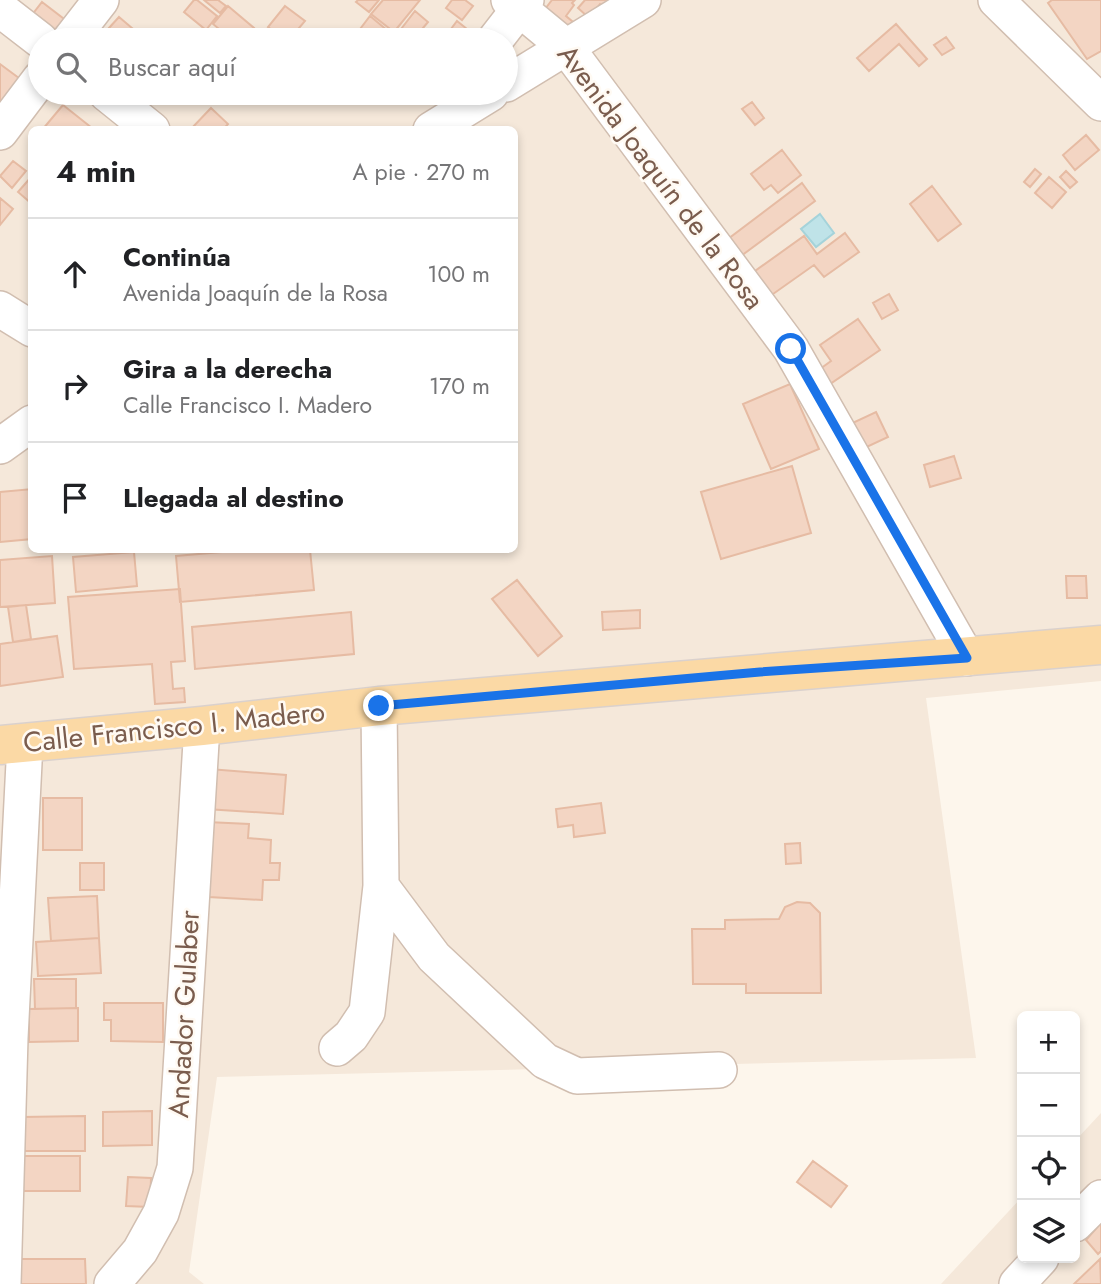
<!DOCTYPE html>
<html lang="es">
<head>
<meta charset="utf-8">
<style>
  :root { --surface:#fff; --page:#f2f2f2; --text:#202124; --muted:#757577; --line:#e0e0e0 }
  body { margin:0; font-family:Jost,sans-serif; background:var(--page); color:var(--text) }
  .controls { position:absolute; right:21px; bottom:21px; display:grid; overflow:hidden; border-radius:10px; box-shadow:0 4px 10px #0003 }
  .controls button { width:63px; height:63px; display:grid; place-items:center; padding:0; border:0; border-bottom:2px solid var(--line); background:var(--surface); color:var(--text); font:35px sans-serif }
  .stop { position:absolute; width:21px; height:21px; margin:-16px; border:5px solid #1a73e8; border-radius:50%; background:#fff }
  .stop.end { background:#1a73e8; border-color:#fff; box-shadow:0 2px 7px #0008 }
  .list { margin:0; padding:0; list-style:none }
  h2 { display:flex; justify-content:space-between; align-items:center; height:91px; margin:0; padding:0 28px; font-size:30px }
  h2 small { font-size:23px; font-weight:400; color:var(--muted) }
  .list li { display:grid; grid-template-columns:46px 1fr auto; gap:21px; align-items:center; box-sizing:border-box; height:112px; padding:0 28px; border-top:2px solid var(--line) }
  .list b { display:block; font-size:26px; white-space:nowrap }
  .list p { margin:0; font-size:23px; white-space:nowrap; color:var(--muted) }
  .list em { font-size:23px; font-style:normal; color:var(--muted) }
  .icon { flex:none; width:38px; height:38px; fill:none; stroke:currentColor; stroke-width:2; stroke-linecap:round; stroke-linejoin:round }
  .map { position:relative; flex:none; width:1101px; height:1284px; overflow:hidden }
  .search { position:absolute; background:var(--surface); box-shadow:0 4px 10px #0003; left:28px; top:28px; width:490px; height:77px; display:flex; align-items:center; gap:18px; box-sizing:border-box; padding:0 24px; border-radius:38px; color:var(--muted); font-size:26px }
  .panel { position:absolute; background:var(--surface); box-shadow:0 4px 10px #0003; left:28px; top:126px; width:490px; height:427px; border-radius:10px }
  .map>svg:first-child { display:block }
  .residential { fill:#f5e8da; fill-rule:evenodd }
  .water { fill:#bfe3e8; stroke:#a5d3da; stroke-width:2 }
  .building { fill:#f3d5c3; stroke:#e6bba3; stroke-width:2 }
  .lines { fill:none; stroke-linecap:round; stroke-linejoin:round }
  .minor-casing { stroke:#d1beb0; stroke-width:38 }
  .major-casing { stroke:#dad1cd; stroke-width:41 }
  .minor { stroke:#fff; stroke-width:35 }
  .major { stroke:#fbd9a5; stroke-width:38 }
  .route { stroke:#1a73e8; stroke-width:9 }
  .labels { text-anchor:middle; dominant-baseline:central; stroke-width:5; stroke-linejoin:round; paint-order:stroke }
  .street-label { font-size:28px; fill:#7a5c4d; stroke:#fffaf3 }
</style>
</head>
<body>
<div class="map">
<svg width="1101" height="1284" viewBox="0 0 1101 1284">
  <rect width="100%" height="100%" fill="#fdf6ec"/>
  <path class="residential" d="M0 0H1101V681L926 698 976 1058 217 1077 189 1272 204 1284H0ZM40 40H506V93H40ZM32 130H514V550H32Z
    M1101 1113V1284H941L1022 1197V1258H1075V1141Z"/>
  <path class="water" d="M820 214 834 233 816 247 801 229Z"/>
  <path class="building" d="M194 0H197L217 16 206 30 184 12Z
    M204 0H218L226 6 220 13Z
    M358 0H379L369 12 356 2Z
    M383 0H420L394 32 371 14Z
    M452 0H465L473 6 462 20 446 8Z
    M552 0H575L572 3 574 5 566 16 573 22 565 32 542 13Z
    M585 0H612L606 8 600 4 589 18 578 8Z
    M1052 0H1101V51L1087 59 1048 3Z
    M42 2 68 22 54 40 28 20Z
    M228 6 260 33 254 40H232L213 24Z
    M285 6 305 21 289 40H285L268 27Z
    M415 11 428 22 413 40H407L398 33Z
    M370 16 388 31 381 40H358L354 37Z
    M119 17 146 40H98Z
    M457 21 477 37 474 40H457L448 33Z
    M896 24 927 59 919 66 899 44 869 71 857 58Z
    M946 37 954 48 942 55 934 45Z
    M0 64 27 84 0 110Z
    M752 102 764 118 755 125 742 109Z
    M63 105 92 128 91 130H42Z
    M211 108 228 124 223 130H190Z
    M1086 135 1099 150 1075 170 1063 155Z
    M782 150 801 175 778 193 771 185 764 190 751 174Z
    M13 161 26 171 12 188 0 176Z
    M1035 169 1041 174 1030 187 1024 182Z
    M1066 171 1077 182 1070 188 1060 177Z
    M32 176V204L18 192Z
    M1049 177 1066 192 1052 208 1035 193Z
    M802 183 815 201 741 256 728 239Z
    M932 186 961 224 938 241 910 204Z
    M0 198 13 209 0 225Z
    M845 233 859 252 824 277 814 265 766 299 748 276 804 236 817 254Z
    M889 294 898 310 882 319 873 303Z
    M858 319 880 350 830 384 820 369 831 361 820 345Z
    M790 384 819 449 771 469 743 404Z
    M876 412 888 437 856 452 844 427Z
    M954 456 961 478 930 487 924 465Z
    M792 466 811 533 721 559 701 492Z
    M32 489V539L0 542V492Z
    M245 550H310L314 590 180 602 176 556Z
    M134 552 137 586 76 592 73 557Z
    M52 556 55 603 0 607V560Z
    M1066 576H1086L1087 598H1067Z
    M517 580 562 636 538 656 492 599Z
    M180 589 185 661 171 662 173 689 184 688 185 702 155 704 152 664 74 669 68 597Z
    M26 605 31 639 13 642 8 607Z
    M640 610V628L603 630 602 612Z
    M351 612 354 654 195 669 192 627Z
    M57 636 63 677 0 686V644Z
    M209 769 286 775 283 814 206 809Z
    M43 798H82V850H43Z
    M601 803 605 833 574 837 573 825 558 827 556 809Z
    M207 822 249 824 248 838 271 840 270 863H280L279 880H263L262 900 209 897Z
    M800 843 801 863 786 864 785 844Z
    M80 863H104V890H80Z
    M97 896 99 938 51 941 48 898Z
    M797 902 810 903 820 913 821 993H746V984H693L692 929H725V920L779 919 785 907Z
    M99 938 101 973 38 976 36 942Z
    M34 979H76V1008L35 1009Z
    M104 1003H163V1042L111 1041V1020H104Z
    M78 1008V1041L29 1042V1009Z
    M152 1111V1145L103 1146V1112Z
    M85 1116V1151H23L22 1117Z
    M23 1156H80V1191H23Z
    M813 1161 847 1186 831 1207 797 1182Z
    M128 1177 151 1178 150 1207 126 1206Z
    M1101 1223V1251L1098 1254 1086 1240Z
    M19 1259H85L86 1284H19Z
    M1100 1259 1101 1284H1074Z"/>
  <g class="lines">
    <defs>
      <path id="minor" d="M509 0 566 47 791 349 967 658
        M996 0 1101 103
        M0 9 40 40
        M70 40 101 0
        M495 40 526 0
        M506 84 643 0
        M106 93 152 130
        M431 130 491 93
        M0 132 40 79
        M0 309 32 329
        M0 446 32 423
        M381 886 434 957 545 1061 577 1076 719 1070
        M337 1048 351 1036 367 1012 381 886 379 706
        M1075 1224 1101 1198
        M3 1284 10 1038 25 743
        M112 1284 140 1251 161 1213 175 1168 202 726
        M1017 1284 1041 1258"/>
      <path id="major" d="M0 745 202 726 379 706 1101 645"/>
    </defs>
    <use href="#minor" class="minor-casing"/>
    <use href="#major" class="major-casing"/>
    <use href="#minor" class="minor"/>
    <use href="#major" class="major"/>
  </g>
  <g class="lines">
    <path class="route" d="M379 706 760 672 967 658 791 349"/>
  </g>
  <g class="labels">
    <g class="street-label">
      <text transform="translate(661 177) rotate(53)">Avenida Joaquín de la Rosa</text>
      <text transform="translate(174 727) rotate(-6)">Calle Francisco I. Madero</text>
      <text transform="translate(184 1014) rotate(-87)">Andador Gulaber</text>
    </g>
  </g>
</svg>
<div class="controls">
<button>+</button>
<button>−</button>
<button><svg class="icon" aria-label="locate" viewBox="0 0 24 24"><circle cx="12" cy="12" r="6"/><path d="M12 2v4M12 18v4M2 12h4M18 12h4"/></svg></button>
<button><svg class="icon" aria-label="layers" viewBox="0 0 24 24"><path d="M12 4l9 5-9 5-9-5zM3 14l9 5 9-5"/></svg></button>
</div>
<div class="stop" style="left:791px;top:349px"></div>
<div class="stop end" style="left:379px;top:706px"></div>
<div class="search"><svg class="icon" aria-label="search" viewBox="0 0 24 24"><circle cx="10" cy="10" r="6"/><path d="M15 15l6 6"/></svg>Buscar aquí</div>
<section class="panel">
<h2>4 min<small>A pie · 270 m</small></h2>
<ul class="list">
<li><svg class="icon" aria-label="ahead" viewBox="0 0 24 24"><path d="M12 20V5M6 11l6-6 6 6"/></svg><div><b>Continúa</b><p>Avenida Joaquín de la Rosa</p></div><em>100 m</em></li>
<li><svg class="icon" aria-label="right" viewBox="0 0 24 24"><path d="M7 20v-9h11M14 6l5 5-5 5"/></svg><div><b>Gira a la derecha</b><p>Calle Francisco I. Madero</p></div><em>170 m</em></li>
<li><svg class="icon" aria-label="arrive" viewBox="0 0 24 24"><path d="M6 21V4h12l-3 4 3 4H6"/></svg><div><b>Llegada al destino</b></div></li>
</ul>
</section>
</div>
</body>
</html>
